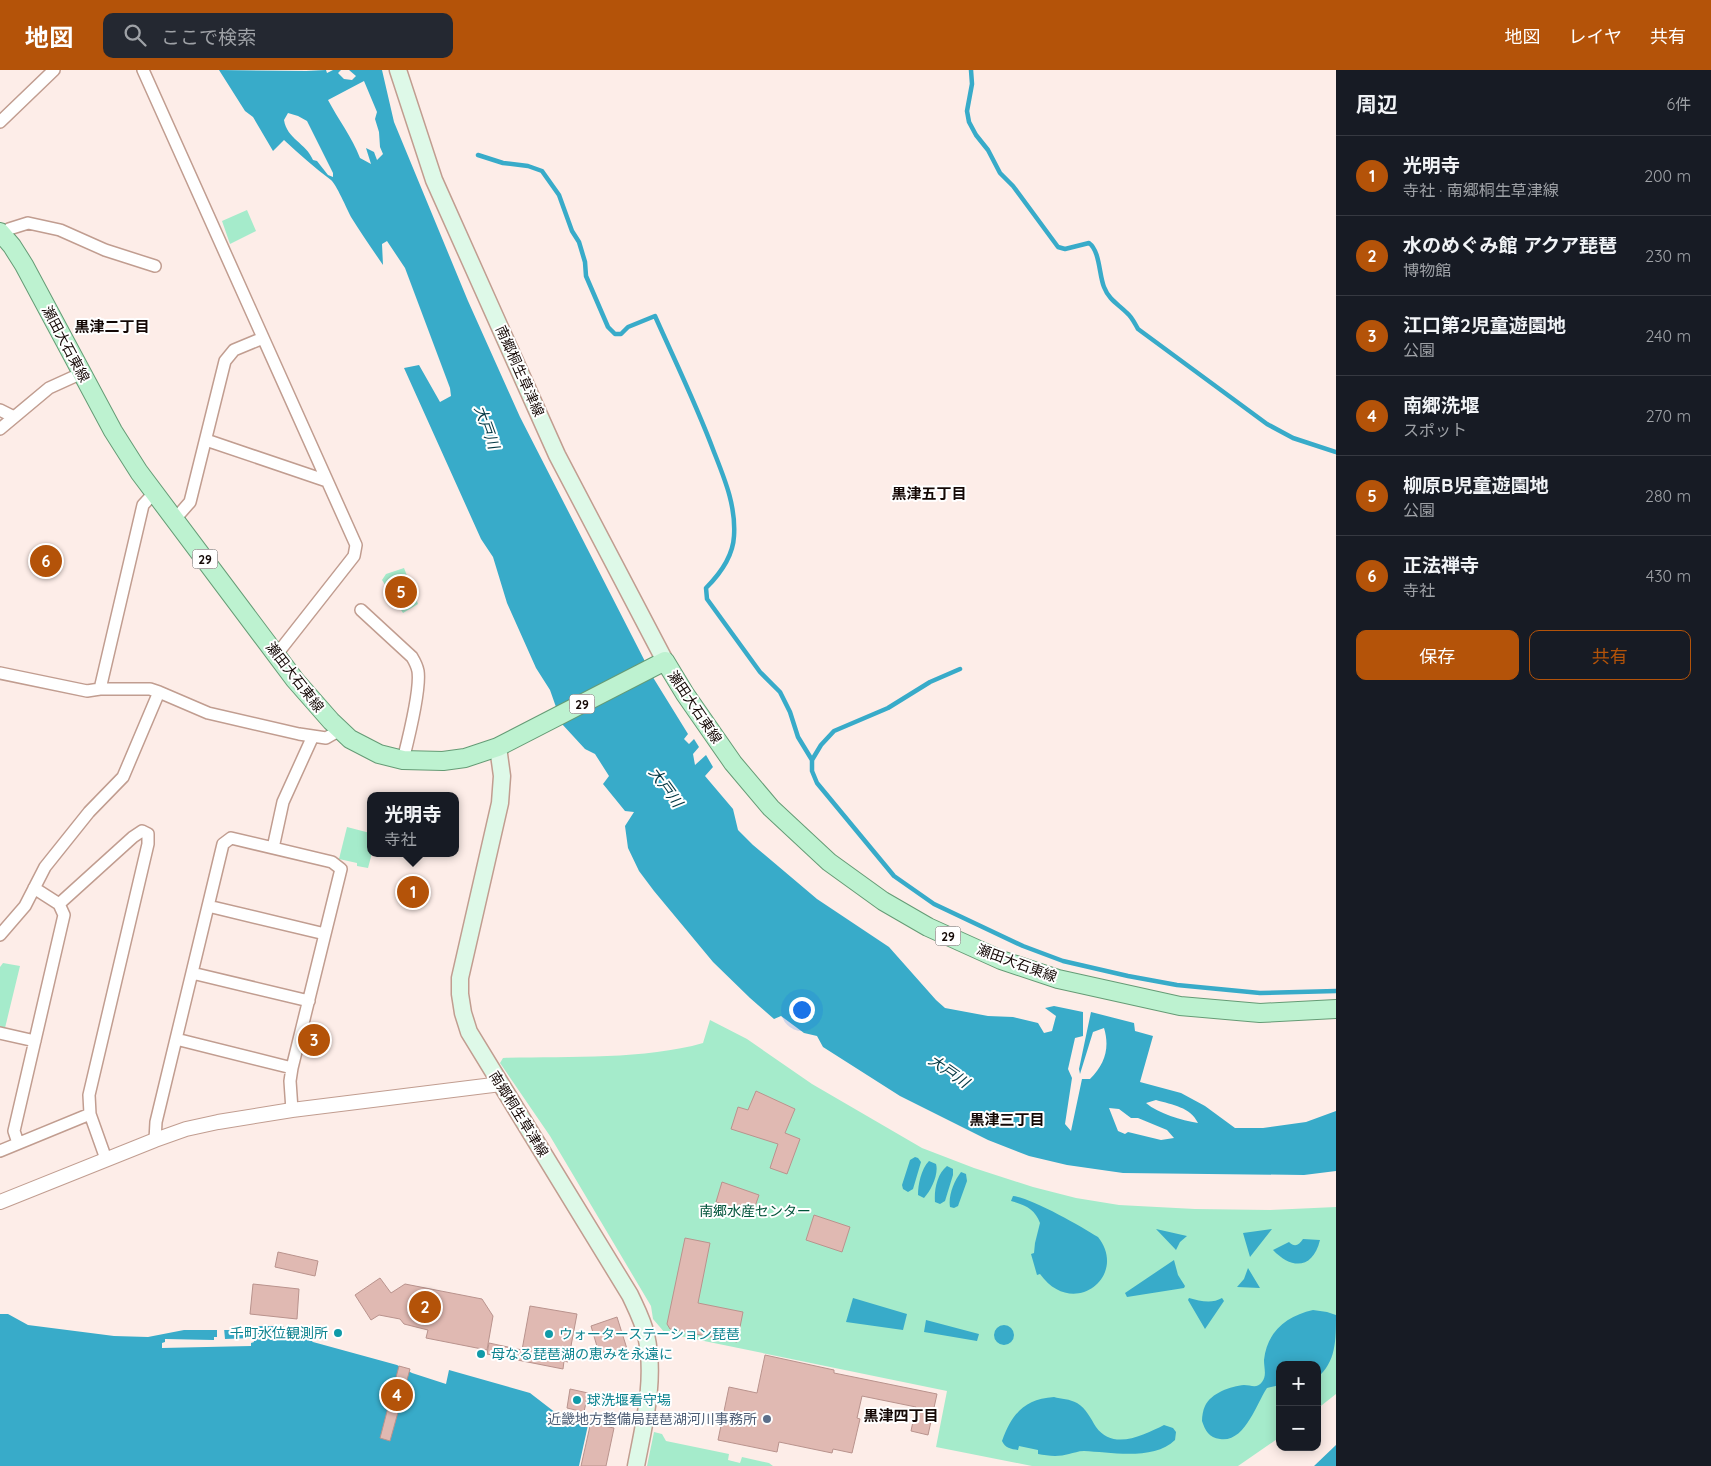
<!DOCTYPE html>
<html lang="ja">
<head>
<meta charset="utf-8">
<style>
  :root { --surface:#171b24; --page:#242831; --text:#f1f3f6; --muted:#9ea1a6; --line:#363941; --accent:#b45309 }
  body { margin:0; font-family:Quicksand,"Noto Sans JP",sans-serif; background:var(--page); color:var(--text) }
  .controls { position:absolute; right:15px; bottom:15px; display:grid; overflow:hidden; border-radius:10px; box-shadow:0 2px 12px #0003 }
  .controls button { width:45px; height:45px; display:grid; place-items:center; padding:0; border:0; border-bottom:1px solid var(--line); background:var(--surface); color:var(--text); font:25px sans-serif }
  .you { position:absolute; left:801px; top:939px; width:18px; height:18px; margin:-12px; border:4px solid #fff; border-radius:50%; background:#1a73e8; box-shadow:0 0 0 8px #1a73e833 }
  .badge { display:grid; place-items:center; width:32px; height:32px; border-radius:50%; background:var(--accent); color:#fff; font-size:16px; font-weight:700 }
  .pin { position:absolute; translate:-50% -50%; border:2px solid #fff; box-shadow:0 1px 5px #0006 }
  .popup { position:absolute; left:367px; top:722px; width:92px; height:65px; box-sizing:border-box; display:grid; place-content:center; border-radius:10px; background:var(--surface); filter:drop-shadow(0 1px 4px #0005); font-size:16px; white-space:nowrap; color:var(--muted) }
  .popup b { font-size:19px; color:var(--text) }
  .popup::after { content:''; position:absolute; left:50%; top:100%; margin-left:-10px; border:10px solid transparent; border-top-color:var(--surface) }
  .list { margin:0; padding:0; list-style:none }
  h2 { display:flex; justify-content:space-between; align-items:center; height:65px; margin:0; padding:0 20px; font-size:21px }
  h2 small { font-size:16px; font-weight:400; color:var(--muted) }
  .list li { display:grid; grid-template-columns:32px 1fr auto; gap:15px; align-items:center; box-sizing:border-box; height:80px; padding:0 20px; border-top:1px solid var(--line) }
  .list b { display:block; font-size:19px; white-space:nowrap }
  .list p { margin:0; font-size:16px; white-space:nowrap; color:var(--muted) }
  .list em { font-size:16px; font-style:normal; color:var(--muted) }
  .actions { display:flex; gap:10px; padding:15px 20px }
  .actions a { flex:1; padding:11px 0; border:1px solid var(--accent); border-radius:10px; text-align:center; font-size:18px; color:var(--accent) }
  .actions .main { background:var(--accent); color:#fff }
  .icon { flex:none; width:28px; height:28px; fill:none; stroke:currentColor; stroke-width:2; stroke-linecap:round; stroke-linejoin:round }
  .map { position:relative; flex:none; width:1336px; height:1396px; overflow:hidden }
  header { display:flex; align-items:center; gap:30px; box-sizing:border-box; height:70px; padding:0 25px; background:var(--accent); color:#fff }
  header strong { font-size:24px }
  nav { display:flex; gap:28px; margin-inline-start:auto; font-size:18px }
  .search { width:350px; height:45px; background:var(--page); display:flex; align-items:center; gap:12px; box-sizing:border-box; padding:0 18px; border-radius:10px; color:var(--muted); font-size:19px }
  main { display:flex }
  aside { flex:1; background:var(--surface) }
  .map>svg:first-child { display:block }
  .green { fill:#a5ebcb }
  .water { fill:#38abc9; fill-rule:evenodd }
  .pier { fill:#fdede8 }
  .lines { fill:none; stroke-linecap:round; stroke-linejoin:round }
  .stream { stroke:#38abc9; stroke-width:4.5 }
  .building { fill:#e0b9b2; stroke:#b9938d }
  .minor-casing { stroke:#c19d90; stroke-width:14 }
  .tertiary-casing { stroke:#c19d90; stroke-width:16 }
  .secondary-casing { stroke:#c19d90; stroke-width:19 }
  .primary-casing { stroke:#659b75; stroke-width:20 }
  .minor { stroke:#fff; stroke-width:11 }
  .tertiary { stroke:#fff; stroke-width:14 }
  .secondary { stroke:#def9e8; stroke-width:16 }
  .primary { stroke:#bdf2d0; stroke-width:18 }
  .culture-dot { fill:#0f9aa8; stroke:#fff; stroke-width:2 }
  .service-dot { fill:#5c6f8a; stroke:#fff; stroke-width:2 }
  .labels { text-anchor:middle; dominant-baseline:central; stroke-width:4; stroke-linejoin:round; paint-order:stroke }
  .shield { fill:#fff; stroke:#5a5250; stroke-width:1 }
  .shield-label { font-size:12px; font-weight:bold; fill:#140805 }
  .street-label { font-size:14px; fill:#140805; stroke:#fff }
  .park-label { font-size:14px; fill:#00533a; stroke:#fff }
  .culture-label { font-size:14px; fill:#0d838f; stroke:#fff; text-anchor:start }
  .service-label { font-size:14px; fill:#4e5e75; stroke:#fff; text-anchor:end }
  .neighbourhood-label { font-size:15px; font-weight:bold; fill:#140805; stroke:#fff }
  .water-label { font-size:15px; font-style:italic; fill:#043945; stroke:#fff }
</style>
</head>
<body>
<header>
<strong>地図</strong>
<div class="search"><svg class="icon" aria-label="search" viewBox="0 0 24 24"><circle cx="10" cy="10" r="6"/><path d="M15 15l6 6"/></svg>ここで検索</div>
<nav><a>地図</a><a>レイヤ</a><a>共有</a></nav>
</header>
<main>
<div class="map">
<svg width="1336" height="1396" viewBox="0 0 1336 1396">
  <rect width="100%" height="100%" fill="#fdede8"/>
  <path class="green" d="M247 140 256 161 230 174 222 151Z
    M404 498 418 534 403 543 382 510 386 504Z
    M347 757 370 763V783H372L368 798 357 796V793L339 789Z
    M3 893 20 896 5 958 0 957V897Z
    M710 950 747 969 812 1014 922 1078 974 1098 1033 1117 1076 1128 1119 1135 1195 1139 1270 1140 1336 1137V1324L1317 1339V1295H1280V1367L1238 1396H1032L936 1377 947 1321 665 1263 653 1249 651 1236 550 1066 500 993 503 988C566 986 644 990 703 973Z
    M308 954 325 957 319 986 303 982Z
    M654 1362 662 1364 666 1371 729 1384 728 1390 740 1393 742 1387 769 1393 773 1396H647Z"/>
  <path class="water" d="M219 0 306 1 326 0 327 3 333 0H341L338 3 344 9 352 10 356 6 349 0H382L394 52 468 231 520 347 654 609 688 664 684 669 689 674 694 669 699 677 693 684 695 695 706 685 713 697 705 706 733 739 738 760 753 775 817 829 889 877 936 930 945 938 988 946 1013 947 1038 953 1044 963 1052 961 1056 946 1045 938 1054 936 1083 942V966L1075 968 1068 999 1072 1008 1065 1054 1071 1061 1082 1009H1090C1105 994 1110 978 1104 958L1093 962 1080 1004 1079 999 1091 942 1134 953 1135 961 1153 966 1140 1012 1181 1023 1205 1036 1235 1058H1263L1306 1052 1336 1041V1101L1304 1105 1123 1103 1067 1095 1029 1086 988 1070 900 1026 823 977 817 966 804 963 781 946 774 949 750 928 713 892 654 821 639 801 628 778 625 756 634 742 625 741 603 714 609 706 595 684 585 679 562 654 550 620 536 598 507 533 493 487 481 469 404 298 419 295 440 332 451 326 450 318 405 198 387 171 382 174 383 195C372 179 361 163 351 147 347 139 336 114 331 110 315 98 299 84 284 70L273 81 253 47 245 41ZM364 11 377 42 375 49 379 62 380 77 383 84 377 90 374 82 366 78 371 94 360 88C352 67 338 49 328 30ZM288 43 298 46 307 51 333 103V107L328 105 317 91 313 90C306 73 287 69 284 50ZM1156 1030C1173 1035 1190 1037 1198 1053 1181 1050 1159 1044 1146 1033ZM1109 1038 1119 1039 1131 1048H1138L1167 1060 1174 1068 1161 1070 1128 1062 1125 1064 1118 1061Z
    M915 1087 918 1088 921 1092 913 1119 908 1122 903 1119 902 1115 910 1090Z
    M929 1091 936 1094C939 1104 931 1121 924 1128L918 1125C918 1115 921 1099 929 1091Z
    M947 1096 953 1099V1105L945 1131 940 1134 935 1132C934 1120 937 1104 947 1096Z
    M961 1102 966 1104 967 1111 958 1136 954 1138 950 1137C948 1126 954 1111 961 1102Z
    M1013 1126C1032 1128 1080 1156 1098 1167 1129 1206 1073 1250 1040 1204L1037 1205 1031 1184 1034 1183 1035 1173 1040 1153C1035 1139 1025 1135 1011 1131Z
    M1156 1159 1187 1166 1180 1172 1176 1180Z
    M1272 1159 1250 1187 1243 1163Z
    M1303 1169 1320 1170C1313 1199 1292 1200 1273 1180L1289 1172C1295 1178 1299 1175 1303 1169Z
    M1174 1190 1178 1205 1185 1216 1184 1218 1127 1227 1125 1223Z
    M1248 1198 1260 1218 1237 1217 1244 1209Z
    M853 1228 907 1244 903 1260 846 1252Z
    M1189 1228C1200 1231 1212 1234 1222 1228L1224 1231 1205 1259 1188 1230Z
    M1313 1240 1327 1242 1336 1245C1336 1271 1336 1292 1317 1308V1295H1280V1315L1267 1318C1256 1334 1245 1373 1220 1369 1209 1368 1205 1360 1202 1351 1202 1346 1203 1340 1205 1336 1211 1323 1231 1316 1244 1315 1251 1315 1257 1319 1262 1312 1267 1306 1264 1298 1264 1290 1267 1261 1287 1246 1313 1240Z
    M0 1244H8L28 1255 114 1266 148 1267 184 1260H253V1256H283L287 1260 301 1262 313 1272 397 1295 412 1303 446 1314 449 1300 530 1323 565 1350 588 1355 579 1396H0Z
    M926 1250 979 1264 977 1271 924 1262Z
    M994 1265a10 10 0 1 1 20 0a10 10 0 1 1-20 0Z
    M1054 1327C1061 1329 1070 1329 1077 1333 1086 1338 1091 1349 1096 1357 1113 1381 1144 1365 1164 1355L1173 1358 1176 1362 1175 1370C1154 1391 1110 1382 1084 1381 1078 1381 1074 1383 1069 1384 1059 1387 1048 1386 1038 1384V1380L1019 1376 1018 1380C1011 1379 1005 1378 1002 1371 1012 1344 1024 1329 1054 1327Z
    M1336 1375V1396H1314Z"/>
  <path class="pier" d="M217 1258H224L225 1269 253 1268 254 1272 251 1273V1276L162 1278V1273L165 1272V1269L214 1270V1267H217Z"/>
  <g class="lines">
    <path class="stream" d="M971 0 972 14 967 41 969 52 976 65 988 80 1000 103 1013 116 1058 177 1065 179 1089 173C1100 181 1099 205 1104 217 1109 230 1118 234 1127 243 1132 247 1135 254 1138 259L1267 354 1293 368 1336 382
      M478 85 503 93 528 96 542 101 559 125 572 161 579 172 585 192 586 206 608 257 615 264H621L628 257 655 246C675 291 697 336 714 382 725 410 736 436 734 466 733 487 720 504 706 518L707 529 760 602 780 622 790 642 798 667 812 690V701L817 713 894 806 934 834 1023 876 1063 891 1128 906 1177 915 1260 923 1336 921
      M812 690 821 675 834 661 888 638 930 612 960 599"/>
  </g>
  <path class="building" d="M756 1021 795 1039 785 1063 800 1069 787 1104 770 1098 778 1074 731 1059 738 1037 748 1040Z
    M722 1112 759 1125 752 1145 716 1132Z
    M814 1145 850 1157 842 1182 806 1170Z
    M685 1168 710 1173 698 1233 743 1242 737 1272 670 1259 667 1254Z
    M278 1182 318 1191 315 1206 275 1197Z
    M380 1208 391 1223 405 1214 482 1229 493 1246 487 1280 426 1268 428 1260 404 1254 400 1249 379 1245 371 1250 355 1225Z
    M253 1214 299 1219 297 1249 250 1244Z
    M530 1236 577 1244 568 1292 564 1291 563 1299 487 1284 489 1273 522 1280Z
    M617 1247 628 1282 601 1290 591 1256Z
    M765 1285 834 1300V1303L937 1324 928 1365 911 1361 916 1337 862 1326 857 1348 860 1349 852 1383 833 1379 832 1383 779 1372 777 1382 718 1370 729 1317 757 1323Z
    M399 1296 410 1299 390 1371 380 1368Z
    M570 1319 588 1323 584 1342 567 1338Z
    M592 1347 605 1350 604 1356 614 1358 606 1396H581Z"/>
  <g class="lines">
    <defs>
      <path id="minor" d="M143 0 356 475 354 486 277 584
        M0 52 54 0
        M2 164 9 159 28 153 60 160 105 180 155 196
        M0 340 14 347
        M0 359 49 318 82 303
        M206 370 327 411
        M175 449 190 432 225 291 234 280 263 268
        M361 540 412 587C415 592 417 596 418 601 421 620 408 670 403 690
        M0 603 87 621 100 619H150L159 622 208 643 299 664 326 668 340 660
        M100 619 143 435 154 423
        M273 778 283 732 313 666
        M59 834 133 767 142 761 148 764V774L89 1025 90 1044 106 1089
        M208 836 325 864
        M0 865 25 836 45 797 89 742 123 707 159 622
        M192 903 309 931
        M0 963 35 971
        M176 969 292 998
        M155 1070 156 1052 223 774 231 768 332 792 341 799 292 998 290 1011 292 1040
        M18 1073 14 1061 64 845 59 834 34 818
        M0 1081 90 1044"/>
      <path id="tertiary" d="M0 1132 155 1070 186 1059 218 1052 292 1040 501 1014"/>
      <path id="secondary" d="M398 0 434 110 557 385 665 591
        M498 677 502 706 500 733 460 908V924L463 943 469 962 630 1225C636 1238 643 1251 646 1265 656 1308 644 1354 636 1396"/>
      <path id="primary" d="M0 162 12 176 24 195 113 361 139 402 295 610 331 651 350 669 379 684 403 690 443 691 465 688 498 677 665 591 685 624 733 693 771 738 829 792 883 831 928 857 1001 890 1058 909 1180 936 1260 943 1336 939"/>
    </defs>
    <use href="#minor" class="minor-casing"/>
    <use href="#tertiary" class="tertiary-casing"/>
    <use href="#secondary" class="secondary-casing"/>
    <use href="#primary" class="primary-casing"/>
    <use href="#minor" class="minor"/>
    <use href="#tertiary" class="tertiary"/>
    <use href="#secondary" class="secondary"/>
    <use href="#primary" class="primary"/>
  </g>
  <g class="culture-dot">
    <circle cx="338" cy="1263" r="5"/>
    <circle cx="549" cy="1264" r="5"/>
    <circle cx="481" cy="1284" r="5"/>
    <circle cx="577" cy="1330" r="5"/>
  </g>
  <circle class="service-dot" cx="767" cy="1349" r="5"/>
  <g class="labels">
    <g class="shield">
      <rect x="192.5" y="479.5" width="25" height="19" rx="4"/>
      <rect x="569.5" y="624.5" width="25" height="19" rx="4"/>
      <rect x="935.5" y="856.5" width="25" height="19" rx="4"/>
    </g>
    <g class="shield-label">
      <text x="205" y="489">29</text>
      <text x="582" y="634">29</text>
      <text x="948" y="866">29</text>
    </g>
    <g class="street-label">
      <text transform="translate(66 274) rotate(62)">瀬田大石東線</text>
      <text transform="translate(520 301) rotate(66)">南郷桐生草津線</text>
      <text transform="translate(295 607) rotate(52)">瀬田大石東線</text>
      <text transform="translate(695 637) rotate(56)">瀬田大石東線</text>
      <text transform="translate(1017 893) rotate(20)">瀬田大石東線</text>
      <text transform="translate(519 1044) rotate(58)">南郷桐生草津線</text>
    </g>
    <g class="park-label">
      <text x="755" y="1141">南郷水産センター</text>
    </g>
    <g class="culture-label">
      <text x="328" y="1263" text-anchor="end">千町水位観測所</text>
      <text x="559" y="1264">ウォーターステーション琵琶</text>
      <text x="491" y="1284">母なる琵琶湖の恵みを永遠に</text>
      <text x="587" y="1330">球洗堰看守場</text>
    </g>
    <g class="service-label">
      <text x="757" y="1349">近畿地方整備局琵琶湖河川事務所</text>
    </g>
    <g class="neighbourhood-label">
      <text x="112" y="256">黒津二丁目</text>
      <text x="929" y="423">黒津五丁目</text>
      <text x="1007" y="1049">黒津三丁目</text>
      <text x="901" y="1345">黒津四丁目</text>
    </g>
    <g class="water-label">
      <text transform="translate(487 357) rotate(70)">大戸川</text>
      <text transform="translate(666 717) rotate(54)">大戸川</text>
      <text transform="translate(949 1001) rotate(35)">大戸川</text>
    </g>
  </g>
</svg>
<div class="controls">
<button>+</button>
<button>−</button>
</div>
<div class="you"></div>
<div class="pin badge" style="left:413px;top:822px">1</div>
<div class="popup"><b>光明寺</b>寺社</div>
<div class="pin badge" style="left:425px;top:1237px">2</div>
<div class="pin badge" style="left:314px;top:970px">3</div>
<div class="pin badge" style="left:397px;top:1325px">4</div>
<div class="pin badge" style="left:401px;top:522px">5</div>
<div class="pin badge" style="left:46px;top:491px">6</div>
</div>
<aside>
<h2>周辺<small>6件</small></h2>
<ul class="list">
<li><span class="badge">1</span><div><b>光明寺</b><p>寺社 · 南郷桐生草津線</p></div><em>200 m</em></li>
<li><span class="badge">2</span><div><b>水のめぐみ館 アクア琵琶</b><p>博物館</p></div><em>230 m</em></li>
<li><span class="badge">3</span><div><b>江口第2児童遊園地</b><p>公園</p></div><em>240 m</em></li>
<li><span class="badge">4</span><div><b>南郷洗堰</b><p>スポット</p></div><em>270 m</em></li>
<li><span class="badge">5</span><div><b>柳原B児童遊園地</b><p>公園</p></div><em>280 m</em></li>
<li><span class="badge">6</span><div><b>正法禅寺</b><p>寺社</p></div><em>430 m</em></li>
</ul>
<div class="actions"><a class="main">保存</a><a>共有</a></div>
</aside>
</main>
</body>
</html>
